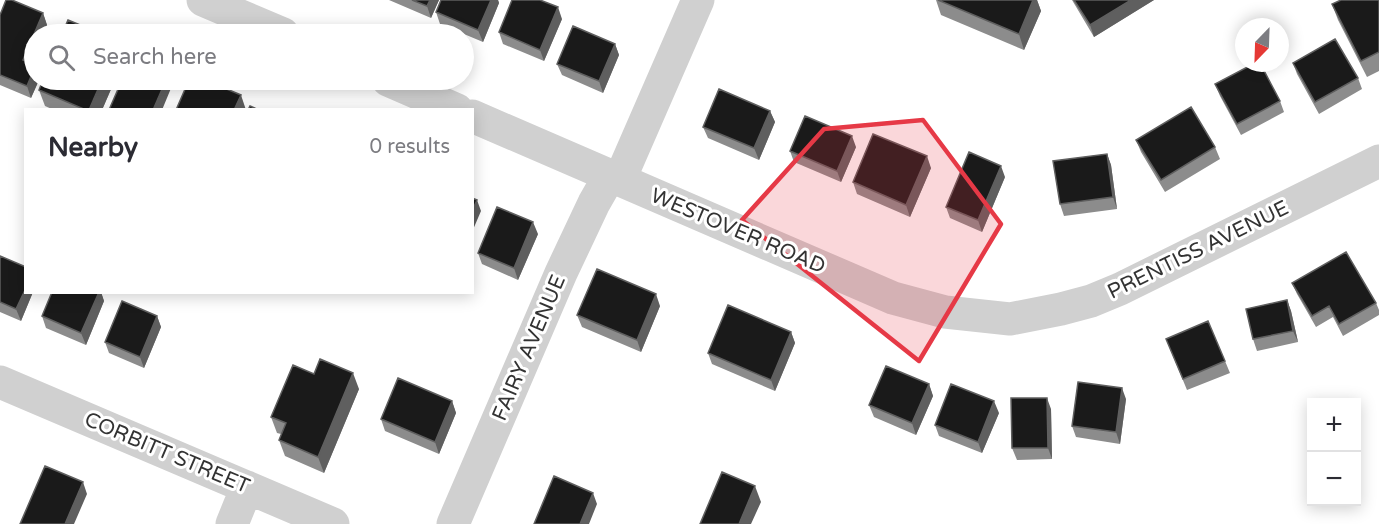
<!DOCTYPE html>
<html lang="en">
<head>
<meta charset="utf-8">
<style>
  :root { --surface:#fff; --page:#f2f2f3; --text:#2b2b33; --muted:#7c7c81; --line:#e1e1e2 }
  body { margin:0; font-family:"Varela Round",sans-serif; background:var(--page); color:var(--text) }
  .controls { position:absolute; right:18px; bottom:18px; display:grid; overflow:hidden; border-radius:0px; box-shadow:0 3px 15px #0003 }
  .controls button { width:54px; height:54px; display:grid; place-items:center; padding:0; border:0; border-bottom:2px solid var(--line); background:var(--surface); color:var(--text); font:30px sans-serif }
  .compass { position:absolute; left:1235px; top:18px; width:54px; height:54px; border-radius:50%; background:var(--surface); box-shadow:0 3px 15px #0003; rotate:203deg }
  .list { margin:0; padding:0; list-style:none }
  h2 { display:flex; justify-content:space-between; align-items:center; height:78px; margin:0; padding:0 24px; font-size:26px }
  h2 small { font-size:20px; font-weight:400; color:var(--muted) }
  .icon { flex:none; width:33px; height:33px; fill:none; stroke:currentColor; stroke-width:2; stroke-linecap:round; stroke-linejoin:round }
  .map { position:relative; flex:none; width:1379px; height:524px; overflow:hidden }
  .search { position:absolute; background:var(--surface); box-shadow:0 3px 15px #0003; left:24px; top:24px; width:450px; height:66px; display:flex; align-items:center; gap:15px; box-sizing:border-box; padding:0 21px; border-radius:33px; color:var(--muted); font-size:22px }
  .panel { position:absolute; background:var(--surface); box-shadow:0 3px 15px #0003; left:24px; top:108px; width:450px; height:186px; border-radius:0px }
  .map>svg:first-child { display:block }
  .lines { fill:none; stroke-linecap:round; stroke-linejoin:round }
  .minor { stroke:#d0d0d0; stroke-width:33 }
  .wall { fill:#8c8c8c }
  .shaded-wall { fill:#5f5f5f }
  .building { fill:#1a1a1a; stroke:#5f5f5f; stroke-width:1.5 }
  .marked { fill:#e63946; fill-opacity:0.2; stroke:#e63946; stroke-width:4.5; stroke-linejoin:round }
  .labels { text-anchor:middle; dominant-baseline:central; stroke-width:6; stroke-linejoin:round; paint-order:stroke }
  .street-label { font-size:21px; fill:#333; stroke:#fff }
</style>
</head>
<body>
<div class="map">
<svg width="1379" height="524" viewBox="0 0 1379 524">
  <rect width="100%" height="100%" fill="#fff"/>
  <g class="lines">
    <path class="minor" d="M203 0 283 34
      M388 80 457 110
      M472 116 893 298 945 312 1010 319 1061 309 1091 301 1120 289 1379 161
      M620 179 698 0
      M0 382 333 524
      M232 524 247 487
      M453 524 561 273 594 203 610 175"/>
  </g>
  <path class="wall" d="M389 0H439L431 18Z
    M441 0H498L499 3 483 42 440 24 436 12Z
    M936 0H1037L1041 11 1024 50 941 15Z
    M1072 0H1154L1094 37Z
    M1379 0V71L1367 77 1338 20 1332 4Z
    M43 13 47 25 43 34H34V54L31 63 34 80H39L31 98 0 85V15Z
    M562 19 544 61 503 44 499 32Z
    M615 44 619 55 603 93 562 75 557 64Z
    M1293 63 1358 78 1362 89 1319 114 1297 74Z
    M43 80H115L102 110H54L45 106 39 90Z
    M1215 84 1280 101 1284 112 1241 135 1220 96Z
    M770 111 775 122 759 160 708 138 703 127Z
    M1136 140 1215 147 1220 159 1165 192 1141 152Z
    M856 147 841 182 794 162 790 151Z
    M1107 154 1111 165 1117 209 1064 216 1060 204Z
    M931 168 910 217 857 194 853 182Z
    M1005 177 982 232 950 218 946 207Z
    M538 234 518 280 482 264 478 253Z
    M0 256 26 292H33L21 321 0 312Z
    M1292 283 1376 303 1379 310V315L1343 336 1333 317 1316 327 1297 294Z
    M52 292H101L104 301 86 345 46 328 42 316Z
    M1287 300 1291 311 1298 342 1257 351 1253 339Z
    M660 306 641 352 582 327 577 315Z
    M157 316 161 327 144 368 109 353 105 342Z
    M791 332 795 343 775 391 712 364 708 353Z
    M1166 339 1225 361 1230 373 1187 390Z
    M314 374 359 389 324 473 285 456 279 440 281 434 277 433 271 417Z
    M929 384 933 396 916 435 874 417 869 405Z
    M1126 399 1120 444 1076 437 1072 426Z
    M452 401 456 413 439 454 385 431 381 419Z
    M1051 409 1052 459 1017 460 1012 448Z
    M999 413 982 453 939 436 935 425Z"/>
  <path class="shaded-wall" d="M430 0H439L431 18 427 6Z
    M491 0H498L499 3 483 42 478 30Z
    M1033 0H1037L1041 11 1024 50 1019 34Z
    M1131 0H1154L1094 37 1090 25Z
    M558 7 562 19 544 61 540 50Z
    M43 13 47 25 43 34H34V54L27 71 23 60Z
    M615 44 619 55 603 93 599 81Z
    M34 69V80H39L31 98 27 86Z
    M102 80H115L102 110H89Z
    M166 80H174V81L162 110H153Z
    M241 95 246 110H234Z
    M770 111 775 122 759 160 754 148Z
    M852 136 856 147 841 182 837 171Z
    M1107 154 1111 165 1117 209 1113 197Z
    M927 156 931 168 910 217 906 205Z
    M1001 166 1005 177 982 232 978 220Z
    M477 200 481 211 472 232V211Z
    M533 222 538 234 518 280 514 268Z
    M26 288V292H33L21 321 16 309Z
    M99 292H101L104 301 86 345 81 333Z
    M656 294 660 306 641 352 637 340Z
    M1287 300 1291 311 1298 342 1293 331Z
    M157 316 161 327 144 368 140 357Z
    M791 332 795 343 775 391 771 380Z
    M353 373 359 389 324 473 318 457Z
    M929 384 933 396 916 435 912 423Z
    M1122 388 1126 399 1120 444 1116 432Z
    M1047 398 1051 409 1052 459 1048 448Z
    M452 401 456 413 439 454 435 442Z
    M994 401 999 413 982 453 978 442Z
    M83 482 87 494 74 524H65Z
    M755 486 761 502 751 524H739Z
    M593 493 597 504 589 524H580Z"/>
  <path class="building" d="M6 0H12L43 13 23 60 34 64V69L27 86 0 75V15Z
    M412 0H430L427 6Z
    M441 0H491L478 30 436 12Z
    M512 0H540L558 7 540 50 499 32Z
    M938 0H1033L1019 34Z
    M1074 0H1131L1090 25Z
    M1341 0H1379V52L1361 61 1332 4Z
    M68 20 102 34H62Z
    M573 26 615 44 599 81 557 64Z
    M1335 39 1358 78 1315 102 1293 63Z
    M1255 63H1260L1280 101 1237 124 1215 84Z
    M43 80H102L89 110H86L39 90Z
    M122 80H166L153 110H109Z
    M189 80H205L241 95 234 110H176Z
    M719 89 770 111 754 148 703 127Z
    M250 106 259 110H248Z
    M1191 107 1215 147 1161 180 1136 140Z
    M805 116 852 136 837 171 790 151Z
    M873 134 927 156 906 205 853 182Z
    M969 152 1001 166 978 220 946 207Z
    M1107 154 1113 197 1060 204 1053 161Z
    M472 198 477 200 472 211Z
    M497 207 533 222 514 268 478 253Z
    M1346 252 1376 303 1339 324 1329 306 1312 316 1292 283Z
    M0 256 26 267V288L16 309 0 302Z
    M597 269 656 294 637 340 577 315Z
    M52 292H99L81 333 42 316Z
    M1287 300 1293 331 1253 339 1246 309Z
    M122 301 157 316 140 357 105 342Z
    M728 305 791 332 771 380 708 353Z
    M1208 321 1225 361 1183 379 1166 339Z
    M320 359 353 373 318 457 279 440 286 423 271 417 293 365 314 374Z
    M886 366 929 384 912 423 869 405Z
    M398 378 452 401 435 442 381 419Z
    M1078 382 1122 388 1116 432 1072 426Z
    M951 384 994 401 978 442 935 425Z
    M1011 398H1047L1048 448H1012Z
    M45 466 83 482 65 524H20Z
    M722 472 755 486 739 524H700Z
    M554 476 593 493 580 524H534Z"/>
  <path class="marked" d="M923 120 1001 224 919 361 742 220 824 129Z"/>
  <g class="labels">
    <g class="street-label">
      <text transform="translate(738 231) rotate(23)">WESTOVER ROAD</text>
      <text transform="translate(1198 250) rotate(-26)">PRENTISS AVENUE</text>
      <text transform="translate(529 348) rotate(-67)">FAIRY AVENUE</text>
      <text transform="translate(167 453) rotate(23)">CORBITT STREET</text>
    </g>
  </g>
</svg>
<div class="controls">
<button>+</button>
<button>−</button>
</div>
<svg class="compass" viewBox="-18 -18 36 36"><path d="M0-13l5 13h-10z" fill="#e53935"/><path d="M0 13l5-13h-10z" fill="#7c7c81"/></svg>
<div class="search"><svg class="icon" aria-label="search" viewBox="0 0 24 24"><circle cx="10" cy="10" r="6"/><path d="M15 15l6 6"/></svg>Search here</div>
<section class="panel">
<h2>Nearby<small>0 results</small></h2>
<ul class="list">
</ul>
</section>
</div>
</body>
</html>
